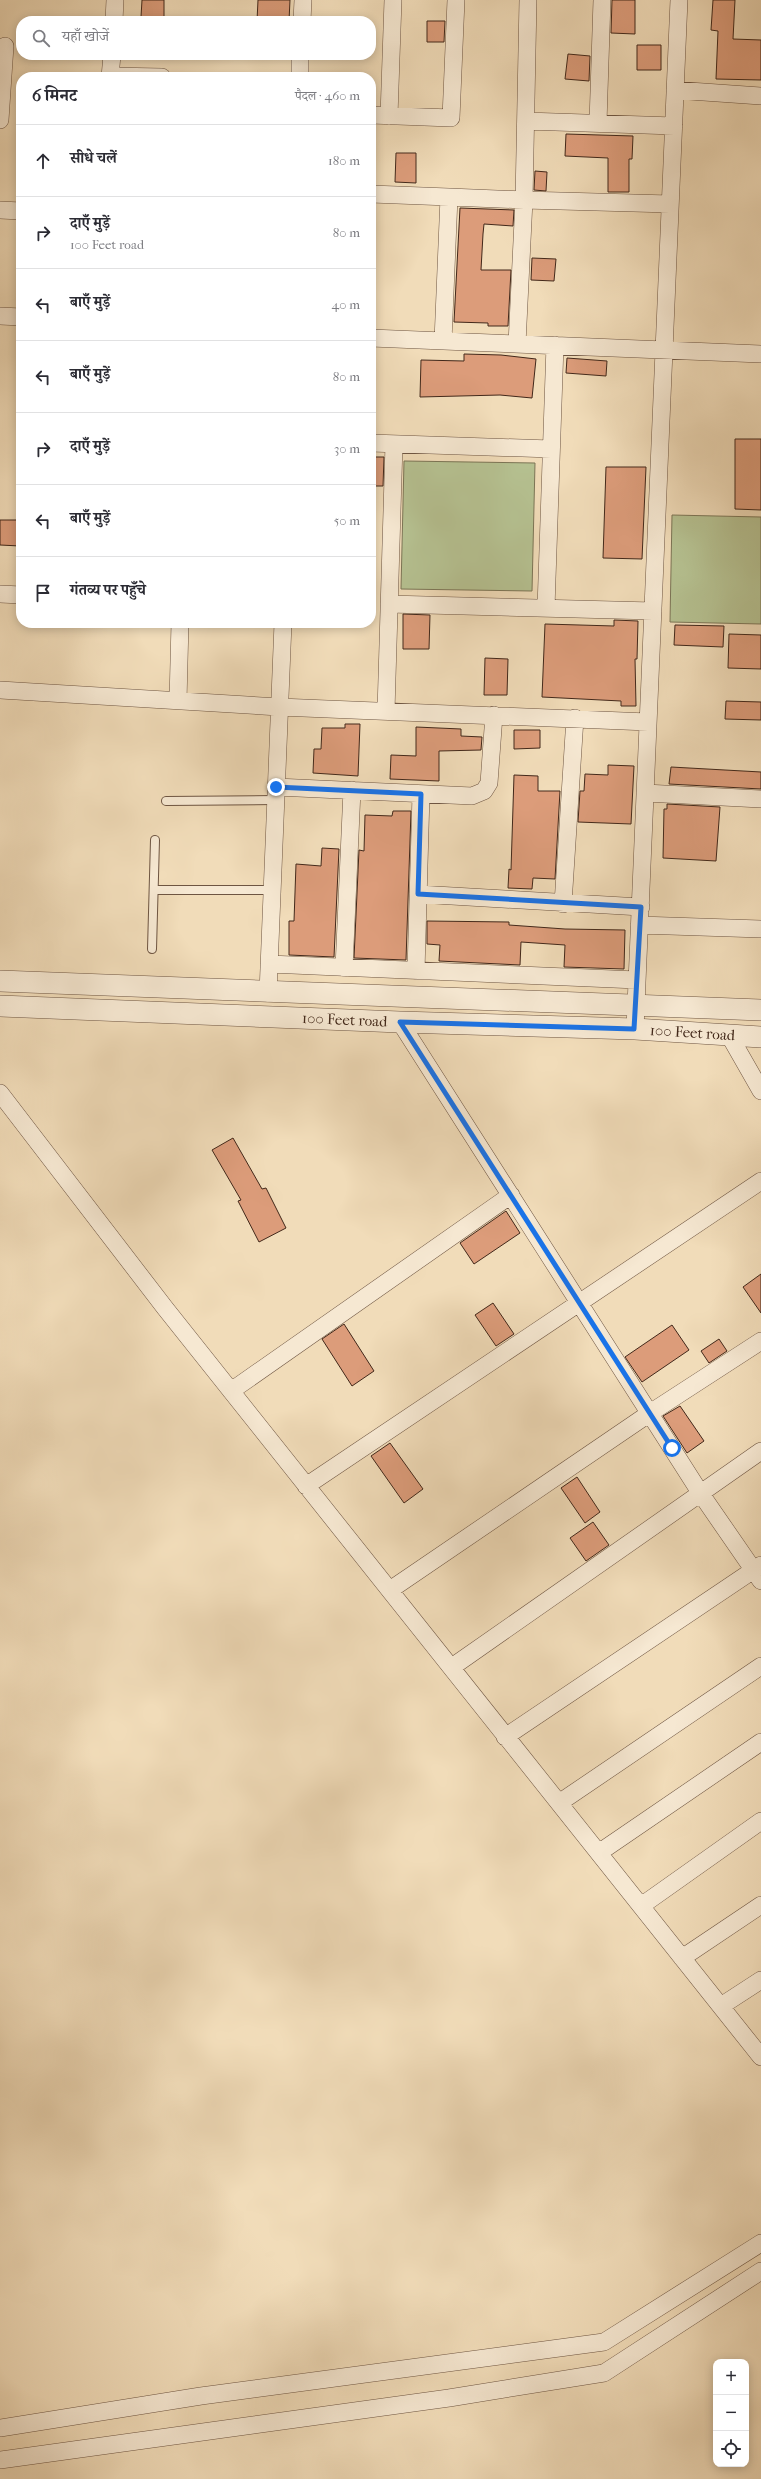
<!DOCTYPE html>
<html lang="hi">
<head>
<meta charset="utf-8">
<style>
  :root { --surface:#fff; --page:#f2f2f3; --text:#2b2b33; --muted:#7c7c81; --line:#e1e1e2 }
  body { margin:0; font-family:"IM FELL French Canon","Noto Serif Devanagari",serif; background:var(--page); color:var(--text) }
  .controls { position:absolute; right:12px; bottom:12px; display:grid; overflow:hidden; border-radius:8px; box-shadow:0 2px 10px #0003 }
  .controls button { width:36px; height:36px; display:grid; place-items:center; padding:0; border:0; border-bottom:1px solid var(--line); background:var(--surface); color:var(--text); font:20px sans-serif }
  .stop { position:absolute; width:12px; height:12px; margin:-9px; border:3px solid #1a73e8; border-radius:50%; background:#fff }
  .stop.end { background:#1a73e8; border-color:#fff; box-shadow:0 1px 4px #0008 }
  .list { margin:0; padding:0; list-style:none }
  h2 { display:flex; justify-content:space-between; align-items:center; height:52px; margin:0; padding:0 16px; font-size:17px }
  h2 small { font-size:13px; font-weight:400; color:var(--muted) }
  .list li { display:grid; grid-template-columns:26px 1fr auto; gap:12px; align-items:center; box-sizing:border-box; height:72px; padding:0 16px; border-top:1px solid var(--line) }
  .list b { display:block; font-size:15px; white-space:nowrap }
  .list p { margin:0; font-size:13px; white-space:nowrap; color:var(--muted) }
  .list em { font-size:13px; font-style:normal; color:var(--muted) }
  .icon { flex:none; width:22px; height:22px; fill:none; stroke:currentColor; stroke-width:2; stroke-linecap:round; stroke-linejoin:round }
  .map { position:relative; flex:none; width:761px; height:2479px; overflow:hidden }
  .search { position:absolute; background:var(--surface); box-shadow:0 2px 10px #0003; left:16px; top:16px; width:360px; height:44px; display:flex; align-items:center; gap:10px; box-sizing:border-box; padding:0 14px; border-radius:16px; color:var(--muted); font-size:15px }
  .panel { position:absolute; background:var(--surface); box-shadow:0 2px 10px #0003; left:16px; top:72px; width:360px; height:556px; border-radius:16px }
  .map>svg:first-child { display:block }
  .green { fill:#b6c292; stroke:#7c7556 }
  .building { fill:#dc9c7a; stroke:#42281a }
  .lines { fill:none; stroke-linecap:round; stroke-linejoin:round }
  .service-casing { stroke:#6e5542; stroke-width:10 }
  .minor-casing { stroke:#6e5542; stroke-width:18 }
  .tertiary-casing { stroke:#6e5542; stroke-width:22 }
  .service { stroke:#f6e8d2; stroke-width:8 }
  .minor { stroke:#f6e8d2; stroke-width:17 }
  .tertiary { stroke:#f6e8d2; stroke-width:21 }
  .route { stroke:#1a73e8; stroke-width:5 }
  .labels { text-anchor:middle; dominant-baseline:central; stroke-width:3; stroke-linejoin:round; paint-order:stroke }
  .street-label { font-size:15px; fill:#42281a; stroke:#f6e8d2 }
</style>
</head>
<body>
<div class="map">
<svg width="761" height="2479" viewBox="0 0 761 2479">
  <rect width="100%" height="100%" fill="#f1dcb9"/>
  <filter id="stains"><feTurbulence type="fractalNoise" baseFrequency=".005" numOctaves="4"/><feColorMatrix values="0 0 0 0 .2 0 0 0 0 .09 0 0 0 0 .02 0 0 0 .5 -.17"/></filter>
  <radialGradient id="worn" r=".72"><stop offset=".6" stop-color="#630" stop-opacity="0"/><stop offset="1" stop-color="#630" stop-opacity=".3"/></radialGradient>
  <path class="green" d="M404 461 535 463 532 591 401 589Z
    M672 515 761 517V624L670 622Z"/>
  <path class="building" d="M142 0H164V18L141 17Z
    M258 0H290L289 21H257Z
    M612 0H635V34L611 33Z
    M713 0H735L733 39 761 40V80L716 79 718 31 711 30Z
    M427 21H445L444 42H427Z
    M637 45H661V70H637Z
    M568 54 590 56 589 81 565 79Z
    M566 134 633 136 632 159H629V192H608V158L565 156Z
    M396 153H416V183L395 182Z
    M535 171 547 172 546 191 534 190Z
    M460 208 514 210 513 226 484 224 483 234 481 270H511L508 326H488V323L454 322Z
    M532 258 556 259 554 281 531 280Z
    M464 354 501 355 536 359 532 398 500 395 420 397 421 360 464 361Z
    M567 358 607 361 606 376 566 373Z
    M735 439H761V510L735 509Z
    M371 457H384L383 486H371Z
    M606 467H646L642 559 603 558Z
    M0 520H21L20 546 0 545Z
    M403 614 430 615 429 649H403Z
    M614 620 638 621 637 659H635L636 706H621V701L542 697 545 624 614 626Z
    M675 625 724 626 723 647 674 645Z
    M729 634 761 635V669L728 668Z
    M485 658 508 659 507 695H484Z
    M726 701 761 702V720L725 719Z
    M345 724H360L358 776 313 773 314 749H321L322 728H345Z
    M416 727 461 729V736L482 737 481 750 439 751V781L390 779 391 755 416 756Z
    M514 730H540V748L514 749Z
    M608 765 634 766 631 824 578 822 580 791H584L585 774 608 775Z
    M671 767 761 772V789L669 784Z
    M514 775 538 776V791H560L555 879 533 878 532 889 508 888 509 869 511 870Z
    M667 804 720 807 716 861 663 858 664 809H667Z
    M393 811H411L406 960 354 958 359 850 364 851 365 815 392 816Z
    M322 848 339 849 334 957 289 955V921H294L296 864 321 866Z
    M427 921 509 922V925L565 929 625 930 624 969 564 967 565 945 521 942 520 965 439 961 440 945 427 944Z
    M233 1138 262 1189 266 1188 286 1228 259 1242 238 1201 241 1200 212 1150Z
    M506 1211 520 1233 474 1264 460 1243Z
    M761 1274V1313L743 1287Z
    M493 1303 514 1334 496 1346 475 1315Z
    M344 1324 374 1371 352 1386 322 1339Z
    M672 1325 689 1350 642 1382 625 1357Z
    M719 1339 727 1351 709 1363 701 1351Z
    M680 1406 704 1441 687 1453 663 1416Z
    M390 1443 423 1489 404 1503 371 1456Z
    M577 1477 600 1512 585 1523 561 1488Z
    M593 1522 609 1545 586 1561 570 1538Z"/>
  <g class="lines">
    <defs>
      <path id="service" d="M166 801 276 800
        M154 890H272
        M152 949 155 840"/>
      <path id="minor" d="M114 21 115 0
        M302 21 303 0
        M110 76 162 77
        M110 77 112 55
        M300 77V55
        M675 90 761 96
        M371 115 451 118 456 0
        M389 116 393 0
        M0 120 5 46
        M526 121 674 126
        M598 123 602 0
        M371 194 449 197 443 341
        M449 197 524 200 528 0
        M0 210 21 211
        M0 316 21 317
        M371 338 761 354
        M517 344 524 200 670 204
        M371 443 551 449
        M0 594 21 595
        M389 604 653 611
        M546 608 555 345
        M0 690 279 707 648 722
        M178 701 180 623
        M386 711 394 444
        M276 787 472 796 484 791 489 783 494 715
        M645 793 761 799
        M418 894 641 907
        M563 904 575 718
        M639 925 761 929
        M269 964 637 980
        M344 968 352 790
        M416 971 421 794
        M268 993 283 623
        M400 1022 701 1494 761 1581
        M635 1029 679 0
        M729 1035 761 1091
        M0 1093 165 1308 761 2057
        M231 1391 511 1195
        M306 1486 761 1181
        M390 1590 650 1413 761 1341
        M452 1667 761 1451
        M505 1737 761 1565
        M559 1803 761 1666
        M600 1852 761 1742
        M641 1906 761 1821
        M682 1958 761 1905
        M721 2006 761 1980
        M0 2428 201 2396 604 2342 761 2243
        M0 2460 449 2398 604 2373 761 2271"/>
      <g id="tertiary">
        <path d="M0 981 761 1010"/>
        <path id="s1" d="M0 1006 400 1022 635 1029 761 1037"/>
      </g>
    </defs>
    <use href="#service" class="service-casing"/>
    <use href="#minor" class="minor-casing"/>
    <use href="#tertiary" class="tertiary-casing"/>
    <use href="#service" class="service"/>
    <use href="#minor" class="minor"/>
    <use href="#tertiary" class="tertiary"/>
  </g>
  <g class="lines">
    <path class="route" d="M276 787 421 794 418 894 641 907 634 1029 400 1022 672 1448"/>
  </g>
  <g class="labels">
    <g class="street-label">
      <text stroke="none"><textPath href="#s1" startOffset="345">100 Feet road</textPath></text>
      <text stroke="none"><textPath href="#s1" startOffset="693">100 Feet road</textPath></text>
    </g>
  </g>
  <rect width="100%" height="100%" filter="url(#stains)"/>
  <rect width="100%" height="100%" fill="url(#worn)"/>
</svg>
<div class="controls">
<button>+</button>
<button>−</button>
<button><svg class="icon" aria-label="locate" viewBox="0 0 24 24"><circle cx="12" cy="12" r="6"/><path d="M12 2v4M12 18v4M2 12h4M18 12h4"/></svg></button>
</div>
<div class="stop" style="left:672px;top:1448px"></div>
<div class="stop end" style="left:276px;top:787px"></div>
<div class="search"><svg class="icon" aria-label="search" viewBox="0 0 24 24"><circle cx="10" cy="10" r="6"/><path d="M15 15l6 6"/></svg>यहाँ खोजें</div>
<section class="panel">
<h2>6 मिनट<small>पैदल · 460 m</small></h2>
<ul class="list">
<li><svg class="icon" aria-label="ahead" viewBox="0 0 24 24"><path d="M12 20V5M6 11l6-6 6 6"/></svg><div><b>सीधे चलें</b></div><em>180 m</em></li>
<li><svg class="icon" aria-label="right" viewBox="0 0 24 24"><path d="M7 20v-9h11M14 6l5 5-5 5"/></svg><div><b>दाएँ मुड़ें</b><p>100 Feet road</p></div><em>80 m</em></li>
<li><svg class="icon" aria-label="left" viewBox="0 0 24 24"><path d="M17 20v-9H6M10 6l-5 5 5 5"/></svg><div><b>बाएँ मुड़ें</b></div><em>40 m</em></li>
<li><svg class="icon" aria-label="left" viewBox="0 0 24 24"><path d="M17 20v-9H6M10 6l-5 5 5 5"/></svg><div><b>बाएँ मुड़ें</b></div><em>80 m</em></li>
<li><svg class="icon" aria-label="right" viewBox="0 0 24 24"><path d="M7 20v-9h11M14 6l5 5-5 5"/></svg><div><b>दाएँ मुड़ें</b></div><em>30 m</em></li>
<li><svg class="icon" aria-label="left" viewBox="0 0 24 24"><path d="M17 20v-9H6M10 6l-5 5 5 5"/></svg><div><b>बाएँ मुड़ें</b></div><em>50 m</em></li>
<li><svg class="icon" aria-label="arrive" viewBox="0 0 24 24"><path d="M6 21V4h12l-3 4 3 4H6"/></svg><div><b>गंतव्य पर पहुँचे</b></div></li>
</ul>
</section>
</div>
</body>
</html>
